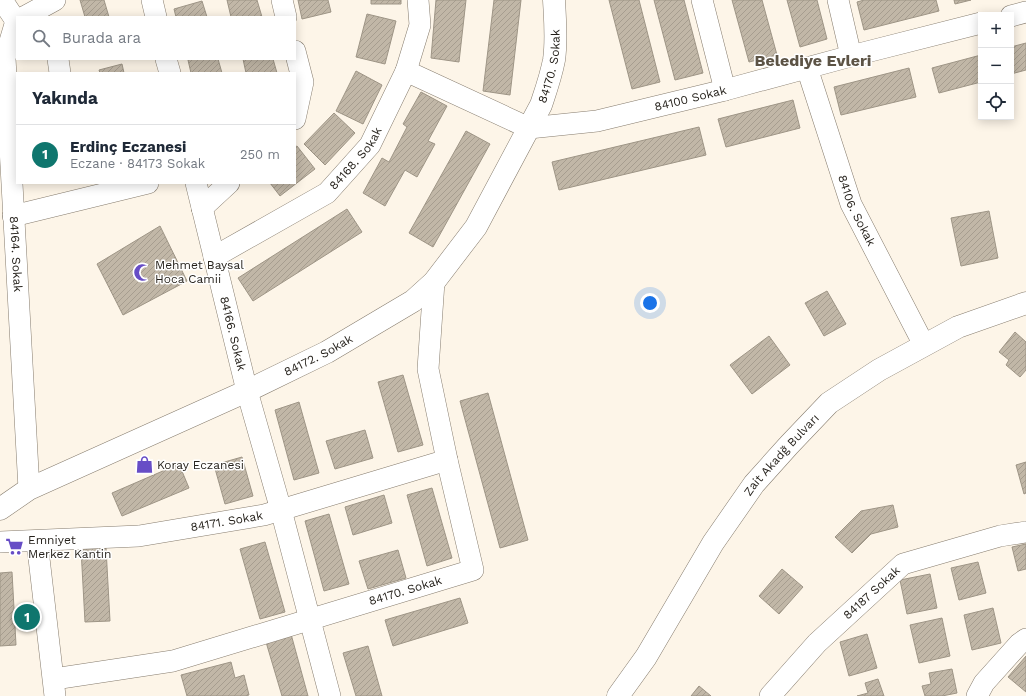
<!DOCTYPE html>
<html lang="tr">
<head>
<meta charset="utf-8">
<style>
  :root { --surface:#fff; --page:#f2f2f3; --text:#1f2937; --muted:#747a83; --line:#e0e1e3; --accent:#0f766e }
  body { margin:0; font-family:"Work Sans",sans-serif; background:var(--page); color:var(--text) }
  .controls { position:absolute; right:12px; top:12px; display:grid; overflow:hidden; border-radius:0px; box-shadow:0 2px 10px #0003 }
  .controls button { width:36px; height:36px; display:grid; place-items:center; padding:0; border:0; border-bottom:1px solid var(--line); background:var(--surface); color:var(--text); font:20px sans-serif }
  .you { position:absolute; left:650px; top:303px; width:14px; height:14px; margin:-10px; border:3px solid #fff; border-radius:50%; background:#1a73e8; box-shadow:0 0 0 6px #1a73e833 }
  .badge { display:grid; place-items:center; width:26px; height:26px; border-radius:50%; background:var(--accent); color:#fff; font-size:13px; font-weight:700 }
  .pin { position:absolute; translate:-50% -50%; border:2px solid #fff; box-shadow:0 1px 4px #0006 }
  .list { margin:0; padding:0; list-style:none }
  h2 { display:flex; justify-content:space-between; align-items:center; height:52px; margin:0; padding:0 16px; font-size:17px }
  h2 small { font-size:13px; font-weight:400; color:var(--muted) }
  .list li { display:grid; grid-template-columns:26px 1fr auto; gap:12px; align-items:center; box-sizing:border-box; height:60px; padding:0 16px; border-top:1px solid var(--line) }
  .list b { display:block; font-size:15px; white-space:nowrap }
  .list p { margin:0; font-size:13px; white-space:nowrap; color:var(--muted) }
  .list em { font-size:13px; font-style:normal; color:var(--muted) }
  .icon { flex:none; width:22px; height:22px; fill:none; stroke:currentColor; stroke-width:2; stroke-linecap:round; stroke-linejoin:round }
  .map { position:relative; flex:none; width:1026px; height:696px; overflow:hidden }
  .search { position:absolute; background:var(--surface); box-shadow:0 2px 10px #0003; left:16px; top:16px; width:280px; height:44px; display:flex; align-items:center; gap:10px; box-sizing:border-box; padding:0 14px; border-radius:0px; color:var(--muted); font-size:15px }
  .panel { position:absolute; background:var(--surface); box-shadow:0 2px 10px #0003; left:16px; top:72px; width:280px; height:112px; border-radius:0px }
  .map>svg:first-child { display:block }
  .building { fill:url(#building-hatch); stroke:#9e9586 }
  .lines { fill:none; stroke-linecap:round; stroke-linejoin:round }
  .minor-casing { stroke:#867c6e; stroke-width:22 }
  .tertiary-casing { stroke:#867c6e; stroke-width:23 }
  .secondary-casing { stroke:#867c6e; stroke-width:23 }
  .minor { stroke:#fff; stroke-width:21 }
  .tertiary { stroke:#fff; stroke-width:22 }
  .secondary { stroke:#fff; stroke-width:22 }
  .labels { text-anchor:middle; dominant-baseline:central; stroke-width:3; stroke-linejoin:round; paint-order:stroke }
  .street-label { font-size:12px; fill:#231f19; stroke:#fff }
  .poi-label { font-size:12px; fill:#231f19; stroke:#fff; text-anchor:start }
  .district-label { font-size:16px; font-weight:bold; fill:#5c5345; stroke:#fff }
</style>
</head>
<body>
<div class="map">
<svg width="1026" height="696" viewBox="0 0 1026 696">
  <defs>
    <pattern id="building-hatch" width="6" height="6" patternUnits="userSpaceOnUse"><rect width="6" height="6" fill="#c1b7a7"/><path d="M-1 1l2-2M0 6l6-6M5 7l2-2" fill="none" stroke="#a69d8f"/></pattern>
  </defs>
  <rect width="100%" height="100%" fill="#fdf5e8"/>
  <path class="building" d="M80 0H104L109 17H85Z
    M227 0H257L262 17H231Z
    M298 0H328L331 12 302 19Z
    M371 0H401V4H371Z
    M436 0H466L459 62 431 58Z
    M494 0H521L510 95 483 91Z
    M609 0H639L660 82 632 89Z
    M654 0H684L703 73 675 80Z
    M732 0H762L777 55 749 62Z
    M787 0H817L827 39 800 47Z
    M864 0H936L939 11 864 30 857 2Z
    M954 0H971L955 4Z
    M202 1 207 17H176L174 9Z
    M367 14 396 21 385 64 356 57Z
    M1026 43V70L1011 74V47Z
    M981 55V82L939 93 932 68Z
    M192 59H218L222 73H191L188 60Z
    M243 59H273L277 73H246Z
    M122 64 124 73H100L99 70Z
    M909 68 916 97 841 115 834 87Z
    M356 71 382 85 363 124 336 111Z
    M421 92 447 106 428 141 435 144 417 177 405 170 385 206 363 193 382 158 389 162 407 127 403 124Z
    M793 100 800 128 726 147 718 119Z
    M334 113 355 133 325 165 304 144Z
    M699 127 706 155 559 190 552 162Z
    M466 131 490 144 433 247 409 233Z
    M297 146 315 169 280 196 270 183H295V147Z
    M347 209 362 232 253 301 238 278Z
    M989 211 998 258 961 266 951 218Z
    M160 226 187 281 123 315 97 264Z
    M827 291 846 324 824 336 805 303Z
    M1015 332 1026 342V370L1020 377 1006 365 1009 360 999 352Z
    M769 336 790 365 752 394 730 365Z
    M403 375 423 445 398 452 378 382Z
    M488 393 528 540 500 548 460 401Z
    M299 402 319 473 294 480 275 410Z
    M365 430 373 458 335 469 326 441Z
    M242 457 253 496 225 504 214 465Z
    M1026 462V493L1024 494 1016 465Z
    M179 464 189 488 122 516 112 493Z
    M432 488 452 558 427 566 407 495Z
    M384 495 392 523 353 535 345 507Z
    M893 505 898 527 871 534 852 553 835 537 861 511Z
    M329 514 349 584 324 591 305 521Z
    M265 542 285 612 260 619 240 549Z
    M1026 544V569L1018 571 1012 547Z
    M106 548 110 621 85 622 81 549Z
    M398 550 406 578 368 589 359 561Z
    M978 562 986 593 959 600 951 568Z
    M782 569 803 587 779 614 759 596Z
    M12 572 16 645 0 646V573Z
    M930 574 937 608 907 614 900 580Z
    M460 598 468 623 393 646 385 620Z
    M993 608 1001 643 972 650 964 615Z
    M942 618 950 656 919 663 910 625Z
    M291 634 308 696H282L266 642Z
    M867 634 877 668 849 676 840 642Z
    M368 646 382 696H356L343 653Z
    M1026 656V692L1008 677Z
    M231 662 235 678 244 675 249 695 245 696H187L181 675Z
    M952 669 957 693 942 696H925L922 686 931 684 929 673Z
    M878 679 884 696H857L868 693 865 683Z
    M699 686 711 696H691Z"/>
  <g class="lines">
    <defs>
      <g id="minor">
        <path d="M2 0 16 21"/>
        <path d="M152 0 156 17"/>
        <path d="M282 0 286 17"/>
        <path d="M702 0 725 90"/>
        <path d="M838 0 851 56"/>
        <path d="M1011 16 1026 12"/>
        <path d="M24 17 55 0"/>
        <path id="s1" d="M16 21 5 58 29 489"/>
        <path d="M295 51 303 82 295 119"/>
        <path d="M58 59 60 73"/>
        <path d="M166 59 170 73"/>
        <path id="s2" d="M807 68 851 204 924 345"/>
        <path id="s3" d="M406 71 529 128 597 121 725 90 851 56 981 23"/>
        <path id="s4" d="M196 183 247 391 281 510 330 696"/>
        <path d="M202 208 229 183"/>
        <path d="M13 216 148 183"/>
        <path id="s5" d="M214 257 327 193 370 145 406 71 420 25 418 0"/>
        <path d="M37 541 55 696"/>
        <path id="s6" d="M0 542 139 536 264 515 447 460"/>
        <path id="s7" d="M54 679 173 661 473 570 447 460 428 369 434 282"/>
        <path id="s8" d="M770 696 817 643 903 564 1000 536 1026 532"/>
        <path d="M977 696 984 683 1019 644 1026 639"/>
      </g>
      <g id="tertiary">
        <path id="s9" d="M618 696 646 657 713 543 754 484 789 445 829 403 879 370 958 327 1026 303"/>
      </g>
      <g id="secondary">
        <path id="s10" d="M0 509 29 489 247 391 327 352 413 301 434 282 476 227 541 105C546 90 551 76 554 60 557 40 555 20 554 0"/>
      </g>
    </defs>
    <use href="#minor" class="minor-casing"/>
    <use href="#tertiary" class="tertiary-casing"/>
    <use href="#secondary" class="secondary-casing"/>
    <use href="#minor" class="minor"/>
    <use href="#tertiary" class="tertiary"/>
    <use href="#secondary" class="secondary"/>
  </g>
  <defs>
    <symbol id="mosque-bare" viewBox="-9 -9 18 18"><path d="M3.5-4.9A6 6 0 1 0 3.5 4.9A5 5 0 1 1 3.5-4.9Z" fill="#674dc6" stroke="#fff" stroke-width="2.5" paint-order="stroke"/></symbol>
    <symbol id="shop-bare" viewBox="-9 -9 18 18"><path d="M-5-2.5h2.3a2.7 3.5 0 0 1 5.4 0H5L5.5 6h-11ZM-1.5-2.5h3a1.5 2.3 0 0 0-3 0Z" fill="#674dc6" stroke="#fff" stroke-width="2.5" paint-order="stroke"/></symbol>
    <symbol id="supermarket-bare" viewBox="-9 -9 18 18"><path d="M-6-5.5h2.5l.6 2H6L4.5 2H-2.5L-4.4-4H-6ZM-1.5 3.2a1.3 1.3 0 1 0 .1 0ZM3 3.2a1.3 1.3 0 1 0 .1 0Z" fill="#674dc6" stroke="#fff" stroke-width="2.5" paint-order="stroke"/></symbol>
  </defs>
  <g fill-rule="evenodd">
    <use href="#mosque-bare" x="130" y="260" width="25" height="25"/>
    <use href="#shop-bare" x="132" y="452" width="25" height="25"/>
    <use href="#supermarket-bare" x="2" y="534" width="25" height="25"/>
  </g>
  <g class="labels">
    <g class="street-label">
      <text stroke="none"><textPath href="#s10" startOffset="739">84170. Sokak</textPath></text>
      <text stroke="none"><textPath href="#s3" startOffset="300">84100 Sokak</textPath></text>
      <text stroke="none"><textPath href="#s5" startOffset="175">84168. Sokak</textPath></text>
      <text stroke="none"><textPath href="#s2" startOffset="151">84106. Sokak</textPath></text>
      <text stroke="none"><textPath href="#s1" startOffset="235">84164. Sokak</textPath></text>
      <text stroke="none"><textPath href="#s4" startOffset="155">84166. Sokak</textPath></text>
      <text stroke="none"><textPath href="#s10" startOffset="354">84172. Sokak</textPath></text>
      <text stroke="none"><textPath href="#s9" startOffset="292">Zait Akadğ Bulvarı</textPath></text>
      <text stroke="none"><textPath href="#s6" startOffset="228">84171. Sokak</textPath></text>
      <text stroke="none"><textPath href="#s7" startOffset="363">84170. Sokak</textPath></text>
      <text stroke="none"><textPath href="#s8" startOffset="145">84187 Sokak</textPath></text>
    </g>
    <g class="poi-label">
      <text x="155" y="265">Mehmet Baysal<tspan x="155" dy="14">Hoca Camii</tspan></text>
      <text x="157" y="465">Koray Eczanesi</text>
      <text x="28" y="540">Emniyet<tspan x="28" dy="14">Merkez Kantin</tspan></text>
    </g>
    <g class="district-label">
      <text x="813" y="60">Belediye Evleri</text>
    </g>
  </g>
</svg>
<div class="controls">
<button>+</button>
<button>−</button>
<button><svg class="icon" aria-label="locate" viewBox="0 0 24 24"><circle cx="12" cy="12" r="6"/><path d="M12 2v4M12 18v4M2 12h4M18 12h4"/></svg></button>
</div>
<div class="you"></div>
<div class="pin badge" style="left:27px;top:617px">1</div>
<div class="search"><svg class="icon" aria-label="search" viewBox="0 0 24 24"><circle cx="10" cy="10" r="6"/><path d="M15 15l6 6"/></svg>Burada ara</div>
<section class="panel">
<h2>Yakında<small></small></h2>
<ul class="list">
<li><span class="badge">1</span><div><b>Erdinç Eczanesi</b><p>Eczane · 84173 Sokak</p></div><em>250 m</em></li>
</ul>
</section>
</div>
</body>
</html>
